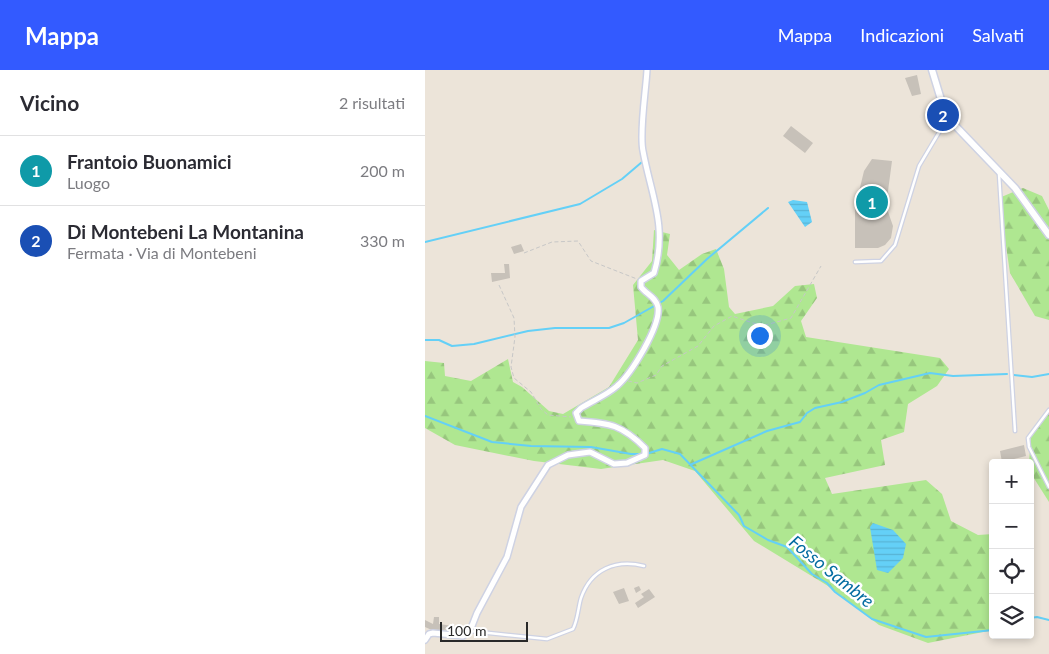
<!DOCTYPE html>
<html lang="it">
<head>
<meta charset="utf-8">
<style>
  :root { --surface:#fff; --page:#f2f2f3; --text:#2b2b33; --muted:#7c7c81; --line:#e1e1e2; --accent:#335aff }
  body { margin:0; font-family:Lato,sans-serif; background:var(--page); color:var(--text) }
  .controls { position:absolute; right:15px; bottom:15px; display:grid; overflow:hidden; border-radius:5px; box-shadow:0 2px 8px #0003 }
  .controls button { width:45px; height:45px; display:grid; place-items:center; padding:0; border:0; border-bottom:1px solid var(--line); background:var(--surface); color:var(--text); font:25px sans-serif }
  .scale { position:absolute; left:15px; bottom:12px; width:88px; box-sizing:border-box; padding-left:5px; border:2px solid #292929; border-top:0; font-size:14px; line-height:18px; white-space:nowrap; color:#292929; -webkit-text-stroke:4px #fff; paint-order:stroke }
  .you { position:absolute; left:334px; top:265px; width:18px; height:18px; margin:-12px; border:4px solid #fff; border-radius:50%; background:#1a73e8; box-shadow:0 0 0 8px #1a73e833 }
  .badge { display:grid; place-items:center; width:32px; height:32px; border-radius:50%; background:var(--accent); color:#fff; font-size:16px; font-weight:700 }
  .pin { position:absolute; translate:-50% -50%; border:2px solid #fff; box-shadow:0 1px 5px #0006 }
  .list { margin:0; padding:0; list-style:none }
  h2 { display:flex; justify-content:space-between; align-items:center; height:65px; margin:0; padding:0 20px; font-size:21px }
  h2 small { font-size:16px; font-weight:400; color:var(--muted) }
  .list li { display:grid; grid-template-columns:32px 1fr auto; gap:15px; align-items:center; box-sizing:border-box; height:70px; padding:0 20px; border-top:1px solid var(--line) }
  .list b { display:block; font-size:19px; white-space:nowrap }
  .list p { margin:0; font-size:16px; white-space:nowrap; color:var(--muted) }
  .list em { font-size:16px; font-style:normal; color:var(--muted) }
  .icon { flex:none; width:28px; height:28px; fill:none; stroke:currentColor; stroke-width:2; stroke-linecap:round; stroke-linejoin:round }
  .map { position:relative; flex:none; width:624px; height:584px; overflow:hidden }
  header { display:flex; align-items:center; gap:30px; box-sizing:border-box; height:70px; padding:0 25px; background:var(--accent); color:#fff }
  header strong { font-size:24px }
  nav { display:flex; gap:28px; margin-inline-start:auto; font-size:18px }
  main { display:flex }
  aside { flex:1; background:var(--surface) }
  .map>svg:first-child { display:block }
  .forest { fill:url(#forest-firs) }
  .water { fill:url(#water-rules) }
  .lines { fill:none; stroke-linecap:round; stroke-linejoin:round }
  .stream { stroke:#64d0f7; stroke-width:2 }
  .building { fill:#c7c1b9 }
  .service-casing { stroke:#ced2e3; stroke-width:5 }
  .minor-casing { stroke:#ced2e3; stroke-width:8 }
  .tertiary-casing { stroke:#ced2e3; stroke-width:9 }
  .path { stroke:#c7c7c7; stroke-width:1; stroke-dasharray:4 2.5; stroke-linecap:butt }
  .service { stroke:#fff; stroke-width:2.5 }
  .minor { stroke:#fff; stroke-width:5 }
  .tertiary { stroke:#fff; stroke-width:6 }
  .labels { text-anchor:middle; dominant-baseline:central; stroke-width:5; stroke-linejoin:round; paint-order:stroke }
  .water-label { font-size:18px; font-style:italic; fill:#046ca1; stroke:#fff }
</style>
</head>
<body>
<header>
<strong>Mappa</strong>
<nav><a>Mappa</a><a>Indicazioni</a><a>Salvati</a></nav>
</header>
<main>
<aside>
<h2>Vicino<small>2 risultati</small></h2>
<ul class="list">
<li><span class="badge" style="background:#0f9aa8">1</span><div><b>Frantoio Buonamici</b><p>Luogo</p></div><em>200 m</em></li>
<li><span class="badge" style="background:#1a4fb4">2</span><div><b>Di Montebeni La Montanina</b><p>Fermata · Via di Montebeni</p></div><em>330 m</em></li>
</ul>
</aside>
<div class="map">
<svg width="624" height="584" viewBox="0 0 624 584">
  <defs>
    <pattern id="forest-firs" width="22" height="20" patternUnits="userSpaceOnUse" patternTransform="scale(1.25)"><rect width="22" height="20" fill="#afe791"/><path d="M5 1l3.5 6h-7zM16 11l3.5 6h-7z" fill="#97c67d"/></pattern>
    <pattern id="water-rules" width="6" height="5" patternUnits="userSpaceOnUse" patternTransform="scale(1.25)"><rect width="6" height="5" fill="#64d0f7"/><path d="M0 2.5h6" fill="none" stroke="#57b3d4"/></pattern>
  </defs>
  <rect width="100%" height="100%" fill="#ece4d9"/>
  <path class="forest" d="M598 118 617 126 624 140V250L610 246 585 203 574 128Z
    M229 160 245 164 242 185 254 200 277 184 291 179 299 199 304 237 310 244 348 236 370 216 389 214 392 228 376 251 381 267 515 288 524 299 512 316 483 334 479 362 456 370 460 395 400 408 407 424 501 410 517 424 526 451 553 465 568 464V560L503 573 454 555 403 516 329 471 270 401 238 390 176 399 109 391 30 375 0 358V291L19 293 20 306 46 311 83 289 88 312 97 317 124 341 138 344 184 317 213 270 208 215 227 191Z
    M624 338V432L605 402 604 393 606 364Z"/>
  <path class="water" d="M368 130 382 132 387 152 380 157 363 132Z
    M448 453 468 460 481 474 478 488 463 503 452 500 445 457Z"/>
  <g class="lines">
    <path class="stream" d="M0 172 155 134 197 109 217 92
      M0 270H14L27 276 49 274 103 261 130 258H184L199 253 238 231 282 189 343 138
      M589 305 607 307 624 304
      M0 346 67 372 106 376 166 377 206 384H217
      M221 384 237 379 255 384 314 445 319 456 343 470 362 477 387 504 402 513 410 522 447 549 501 567 568 560
      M267 394 342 361 375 352 382 343 390 338 417 332 440 323 454 315 505 303 528 306 582 304
      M605 548 612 547 624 550"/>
  </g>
  <path class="building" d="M492 5 496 24 487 26 480 8Z
    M366 56 388 73 380 83 358 66Z
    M447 89 467 91 461 136 468 156 466 168 460 175 453 178H430V138L439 101Z
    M96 174 99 181 89 184 86 177Z
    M79 194H84L85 208 67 212 66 203H80Z
    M599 375 601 386 577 392 575 381Z
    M214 516 216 520 211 523 209 518Z
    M199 518 204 531 194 534 188 522Z
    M224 519 230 527 213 538 210 533 219 527 216 524Z
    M9 547H14V554L28 556 27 559 9 561 0 557V550L8 554Z"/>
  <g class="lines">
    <defs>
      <path id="service" d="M574 104 590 361
        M430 192 456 191 470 175 494 96 522 49
        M624 340 603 368 604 377 624 417
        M45 561 122 569 148 559C153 549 153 538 156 528 166 499 191 489 219 496"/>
      <path id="minor" d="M0 570 4 564 8 563 38 566 45 561 52 543 82 487 96 437 123 395 143 385 165 382 189 394 202 393 220 385V378C197 355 185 353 154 351L151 343 156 338C167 331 182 325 192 316 206 304 236 256 233 237 231 227 221 224 216 217V211L229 203C243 157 226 125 218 81 214 63 221 20 222 0"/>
      <path id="tertiary" d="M507 0 521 46 590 118 624 165"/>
    </defs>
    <use href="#service" class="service-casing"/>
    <use href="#minor" class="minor-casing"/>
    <use href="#tertiary" class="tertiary-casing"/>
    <path class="path" d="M99 183 127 172 153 171 166 191 212 209
      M74 215 89 248 90 267 86 297 89 308 106 322 116 339 123 345 146 347
      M203 311 212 313 231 305 237 296 273 276 289 256 307 246 337 256 366 248 396 196"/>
    <use href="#service" class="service"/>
    <use href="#minor" class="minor"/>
    <use href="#tertiary" class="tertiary"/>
  </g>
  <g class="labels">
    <g class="water-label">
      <text transform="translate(407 501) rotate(39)">Fosso Sambre</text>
    </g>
  </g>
</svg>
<div class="controls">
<button>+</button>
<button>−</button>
<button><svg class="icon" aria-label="locate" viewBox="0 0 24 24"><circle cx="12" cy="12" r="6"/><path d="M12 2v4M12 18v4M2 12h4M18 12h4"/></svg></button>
<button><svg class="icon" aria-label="layers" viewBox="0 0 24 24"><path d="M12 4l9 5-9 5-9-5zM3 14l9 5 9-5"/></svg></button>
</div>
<div class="scale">100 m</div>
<div class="you"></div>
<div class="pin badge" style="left:447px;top:132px;background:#0f9aa8">1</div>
<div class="pin badge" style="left:518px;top:45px;background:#1a4fb4">2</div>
</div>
</main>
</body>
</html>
